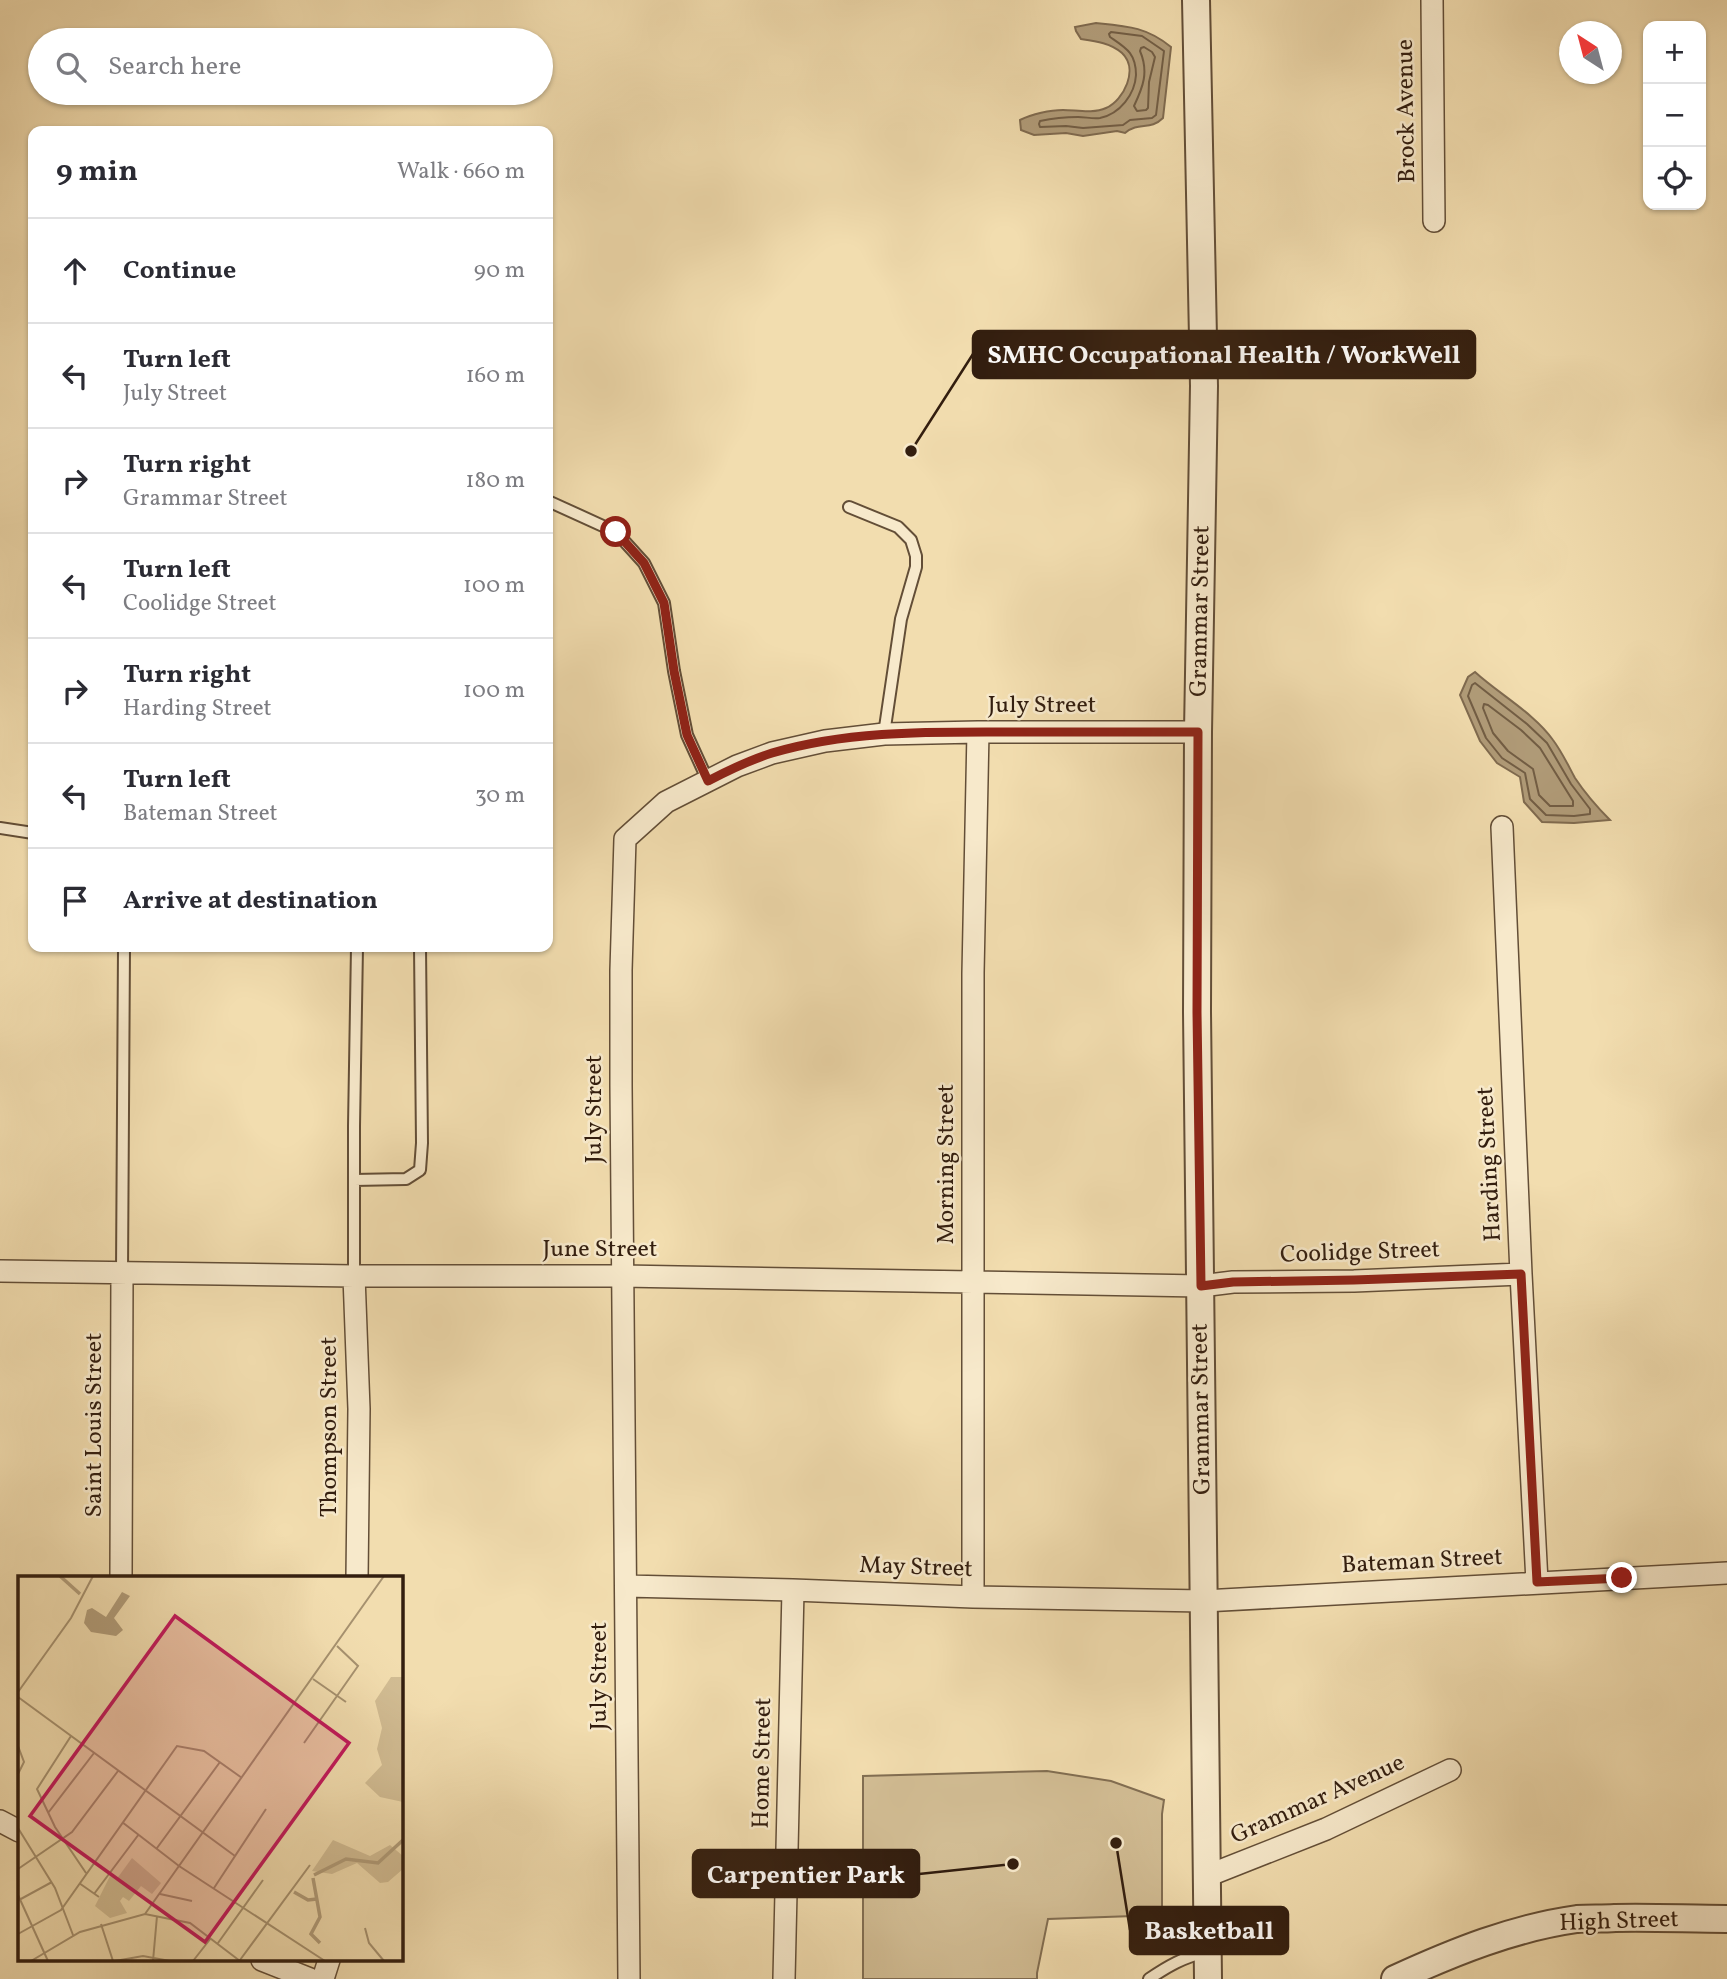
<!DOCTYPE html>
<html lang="en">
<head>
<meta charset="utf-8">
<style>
  :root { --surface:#fff; --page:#f2f2f3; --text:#2b2b33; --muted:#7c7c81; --line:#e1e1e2 }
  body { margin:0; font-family:Vollkorn,serif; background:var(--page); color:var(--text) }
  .controls { position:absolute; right:21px; top:21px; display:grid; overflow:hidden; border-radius:14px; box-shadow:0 2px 5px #0004 }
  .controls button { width:63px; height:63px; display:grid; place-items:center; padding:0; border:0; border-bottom:2px solid var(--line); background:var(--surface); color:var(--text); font:35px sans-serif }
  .compass { position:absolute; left:1559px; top:21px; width:63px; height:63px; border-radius:50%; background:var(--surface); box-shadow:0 2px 5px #0004; rotate:324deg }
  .stop { position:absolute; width:21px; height:21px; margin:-16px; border:5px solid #8f2418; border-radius:50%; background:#fff }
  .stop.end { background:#8f2418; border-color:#fff; box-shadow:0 2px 7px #0008 }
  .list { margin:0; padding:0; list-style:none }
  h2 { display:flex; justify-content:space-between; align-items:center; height:91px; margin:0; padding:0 28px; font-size:30px }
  h2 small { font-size:23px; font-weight:400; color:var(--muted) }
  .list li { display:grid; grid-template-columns:46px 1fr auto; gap:21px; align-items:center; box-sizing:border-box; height:105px; padding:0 28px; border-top:2px solid var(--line) }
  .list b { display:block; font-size:26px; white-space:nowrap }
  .list p { margin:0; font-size:23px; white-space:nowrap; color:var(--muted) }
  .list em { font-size:23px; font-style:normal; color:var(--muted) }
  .icon { flex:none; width:38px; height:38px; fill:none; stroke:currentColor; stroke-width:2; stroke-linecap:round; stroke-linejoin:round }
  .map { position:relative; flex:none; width:1727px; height:1979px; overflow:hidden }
  .search { position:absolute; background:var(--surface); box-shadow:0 2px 5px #0004; left:28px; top:28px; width:525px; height:77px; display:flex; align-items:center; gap:18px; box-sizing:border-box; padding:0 24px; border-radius:38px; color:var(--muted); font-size:26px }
  .panel { position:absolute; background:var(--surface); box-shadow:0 2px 5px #0004; left:28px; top:126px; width:525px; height:826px; border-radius:14px }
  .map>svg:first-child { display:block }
  .green { fill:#d2bd94; stroke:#826e52; stroke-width:2 }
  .water { fill:#b19c79; stroke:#7f6a4f; stroke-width:2 }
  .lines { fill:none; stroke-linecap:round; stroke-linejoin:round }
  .shore { stroke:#725d44; stroke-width:2 }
  .service-casing { stroke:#634e37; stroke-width:14 }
  .minor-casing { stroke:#634e37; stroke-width:24 }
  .tertiary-casing { stroke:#634e37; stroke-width:30 }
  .service { stroke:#f7e9cb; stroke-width:10 }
  .minor { stroke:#f7e9cb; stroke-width:21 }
  .tertiary { stroke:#f7e9cb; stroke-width:26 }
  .route { stroke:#8f2418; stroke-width:9 }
  .labels { text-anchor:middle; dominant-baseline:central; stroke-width:5; stroke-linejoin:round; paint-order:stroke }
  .street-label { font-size:24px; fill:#331e0f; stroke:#f7e9cb }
  .inset-river { fill:none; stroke:#b19c79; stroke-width:3.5 }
  .inset-road { fill:none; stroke:#a6916f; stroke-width:2 }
  .view { fill:#c2185b; fill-opacity:0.15; stroke:#c2185b; stroke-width:3.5 }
  .inset-edge { fill:none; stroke:#331e0f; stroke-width:3.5 }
  .leader { fill:none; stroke:#331e0f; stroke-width:2.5 }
  .callout-dot { fill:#331e0f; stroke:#f7e9cb; stroke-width:2.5 }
  .callout { fill:#331e0f; stroke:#331e0f; stroke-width:2.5 }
  .callout-label { font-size:26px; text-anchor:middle; font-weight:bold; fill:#fff }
</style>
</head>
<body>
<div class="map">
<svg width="1727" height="1979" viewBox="0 0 1727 1979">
  <rect width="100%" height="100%" fill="#f2ddaf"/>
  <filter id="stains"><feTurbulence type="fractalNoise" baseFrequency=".00286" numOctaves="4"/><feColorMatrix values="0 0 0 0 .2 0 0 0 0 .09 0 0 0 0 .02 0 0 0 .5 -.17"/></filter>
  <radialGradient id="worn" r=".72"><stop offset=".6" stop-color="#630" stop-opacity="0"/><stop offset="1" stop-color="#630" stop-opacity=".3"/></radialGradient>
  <path class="green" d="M1047 1771 1111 1781 1164 1800 1162 1814V1915L1048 1919 1037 1973V1979H863V1776Z"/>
  <path class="water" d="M1096 23C1127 26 1147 27 1171 47L1163 118C1150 131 1139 121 1125 133L1117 131 1083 136 1066 133 1034 135 1021 130 1020 120C1032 114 1050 110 1063 110 1076 110 1093 114 1106 108 1124 100 1139 69 1122 53 1111 43 1095 41 1081 39L1076 31 1075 27Z
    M1475 672C1499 694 1535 714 1553 740 1562 752 1568 765 1575 778 1585 793 1597 807 1610 820L1574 823 1542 822 1524 802 1520 777 1497 763 1480 741 1460 695 1468 677Z"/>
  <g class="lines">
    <path class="shore" d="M1111 32 1142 36 1164 51 1156 115 1152 118 1130 120 1123 125 1083 128 1066 126 1040 127 1039 124 1040 121C1054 118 1065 117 1078 117 1085 117 1093 119 1100 118 1120 114 1135 94 1136 75 1136 53 1126 48 1110 37L1109 34Z
      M1144 47 1152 52 1155 57 1149 82 1148 108 1146 110 1137 111 1134 106C1143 87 1149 72 1140 51L1141 48Z
      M1475 683 1527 724 1547 743 1571 784 1590 809V814L1574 816 1546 815 1530 799 1525 773 1502 758 1486 738 1468 696 1472 685Z
      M1484 704 1488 705 1521 730 1540 748 1573 801V806H1550L1539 795 1533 769 1508 751 1493 733 1483 708Z"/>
    <defs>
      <path id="service" d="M548 501 616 532 644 563 664 603 674 671 687 735 708 781
        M849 507 898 527 911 540 916 556V567L901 619 884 734
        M0 828 33 833
        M354 1180 406 1179 420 1170 422 1143 420 947
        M122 1272 124 947
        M354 1276V1126L357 947
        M1149 1979C1168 1966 1184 1957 1206 1952"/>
      <path id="minor" d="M1432 0 1434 221
        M1502 827 1521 1274 1537 1582
        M0 1271 354 1276H622L1201 1286 1233 1282 1354 1281 1521 1274
        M354 1276 359 1409 357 1578
        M121 1578 122 1272
        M626 1586 793 1590 973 1597 1204 1601 1727 1573
        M973 1597V973L978 732
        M0 1821 19 1831
        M1207 1876 1326 1829 1450 1770
        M262 1960 310 1979
        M323 1979 329 1960
        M629 1979 621 1086V970L625 839 666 802 737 766 772 753 825 741 884 734 978 732H1198
        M784 1979 793 1590"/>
      <path id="tertiary" d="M1196 0 1204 386 1198 732 1197 1012 1208 1979
        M1395 1979C1454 1952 1513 1928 1577 1919 1589 1918 1602 1919 1615 1918 1652 1917 1690 1919 1727 1919"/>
    </defs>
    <use href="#service" class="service-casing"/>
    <use href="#minor" class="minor-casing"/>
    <use href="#tertiary" class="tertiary-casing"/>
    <use href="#service" class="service"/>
    <use href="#minor" class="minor"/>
    <use href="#tertiary" class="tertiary"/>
  </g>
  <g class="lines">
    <path class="route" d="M616 532 644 563 664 603 674 671 687 735 708 781C729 770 750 760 772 753 849 730 932 732 1011 732 1073 732 1136 732 1198 732L1197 1012 1201 1286 1233 1282 1354 1280 1521 1274 1537 1582 1622 1578"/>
  </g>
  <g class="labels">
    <g class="street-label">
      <text transform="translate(1407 111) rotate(-91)">Brock Avenue</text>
      <text transform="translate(1201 611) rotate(-89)">Grammar Street</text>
      <text x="1042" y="706">July Street</text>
      <text transform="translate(595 1109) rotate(-90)">July Street</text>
      <text transform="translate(947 1164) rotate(-90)">Morning Street</text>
      <text transform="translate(1490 1164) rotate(-93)">Harding Street</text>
      <text x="600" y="1250">June Street</text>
      <text transform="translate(1360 1253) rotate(-2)">Coolidge Street</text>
      <text transform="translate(1202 1409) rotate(-91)">Grammar Street</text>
      <text transform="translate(95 1425) rotate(-90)">Saint Louis Street</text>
      <text transform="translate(330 1427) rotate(-90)">Thompson Street</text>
      <text transform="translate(1422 1562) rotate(-3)">Bateman Street</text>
      <text transform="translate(916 1568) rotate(2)">May Street</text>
      <text transform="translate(600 1676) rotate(-90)">July Street</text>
      <text transform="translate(763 1763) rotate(-89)">Home Street</text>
      <text transform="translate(1318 1800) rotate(-24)">Grammar Avenue</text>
      <text transform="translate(1619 1922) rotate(-2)">High Street</text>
    </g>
  </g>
  <g transform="translate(18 1576)">
    <rect width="385" height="385" fill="#f2ddaf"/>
    <path d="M373 101H385V226L362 221 347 207 364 189 359 173 364 152 357 125ZM315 264 352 280 372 269 385 280V293L370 306 362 307 339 287 314 298 294 295ZM114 282 143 307 134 318 123 310 111 325 105 321 102 325 109 337 92 342 77 330 92 300 98 304Z" fill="#d2bd94"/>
    <path d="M104 16 112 20 96 42 105 54 98 60 73 56 66 47 69 34 74 32 88 41Z" fill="#b19c79"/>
    <path class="inset-river" d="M42 0 62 18M296 299 328 283 360 287 385 264M295 302 302 341 293 358 302 367M276 316 290 324 299 323"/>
    <path class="inset-road" d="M295 103 328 126M0 116 53 42 75 0M0 121 217 280M53 160 19 213 37 251 68 297M286 167 340 90 319 70M0 170 6 186 0 198M30 237 76 177M104 246 161 290 307 385M0 252 37 312 55 359M139 272 202 186M0 293 54 256 100 195M61 307 81 321M196 312 248 233M76 318 121 258M142 318 174 325M0 319 30 385M1 324 34 306M127 338 366 0M83 348 95 385M347 352 351 367 366 385M0 358 43 334 159 170 186 175 224 202M200 367 245 304M222 384 292 289M13 385 62 356 127 338 172 347 222 385M97 385 125 380 152 385M135 385 139 340M175 385 193 362"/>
    <path class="view" d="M157 40 331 167 187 366 12 240Z"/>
    <rect width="385" height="385" class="inset-edge"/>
  </g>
  <path class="leader" d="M911 451L973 354M1013 1864L919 1874M1116 1843L1130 1930"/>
  <g class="callout-dot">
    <circle cx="911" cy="451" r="7"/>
    <circle cx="1013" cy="1864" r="7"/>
    <circle cx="1116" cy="1843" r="7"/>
  </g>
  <g class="callout">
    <rect x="973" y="331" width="502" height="47" rx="7"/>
    <rect x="693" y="1850" width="226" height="47" rx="7"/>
    <rect x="1130" y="1907" width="158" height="47" rx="7"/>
  </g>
  <g class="callout-label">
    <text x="1224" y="363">SMHC Occupational Health / WorkWell</text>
    <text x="806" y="1883">Carpentier Park</text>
    <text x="1209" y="1939">Basketball</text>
  </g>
  <rect width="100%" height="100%" filter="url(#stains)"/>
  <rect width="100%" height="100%" fill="url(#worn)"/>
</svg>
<div class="controls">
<button>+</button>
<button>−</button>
<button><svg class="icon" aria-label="locate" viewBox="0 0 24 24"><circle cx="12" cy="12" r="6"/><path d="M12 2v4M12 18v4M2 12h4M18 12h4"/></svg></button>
</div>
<svg class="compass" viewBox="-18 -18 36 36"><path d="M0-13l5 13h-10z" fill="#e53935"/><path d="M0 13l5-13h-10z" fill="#7c7c81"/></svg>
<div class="stop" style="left:616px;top:532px"></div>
<div class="stop end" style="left:1622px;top:1578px"></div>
<div class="search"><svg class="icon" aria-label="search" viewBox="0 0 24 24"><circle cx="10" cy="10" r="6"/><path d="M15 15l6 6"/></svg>Search here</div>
<section class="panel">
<h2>9 min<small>Walk · 660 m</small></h2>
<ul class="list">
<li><svg class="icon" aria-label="ahead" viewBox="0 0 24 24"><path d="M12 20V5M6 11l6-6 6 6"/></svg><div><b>Continue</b></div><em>90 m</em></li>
<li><svg class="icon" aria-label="left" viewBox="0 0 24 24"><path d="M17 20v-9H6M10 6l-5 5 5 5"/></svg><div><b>Turn left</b><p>July Street</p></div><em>160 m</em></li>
<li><svg class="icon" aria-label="right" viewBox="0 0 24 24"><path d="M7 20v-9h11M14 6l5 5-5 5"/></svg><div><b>Turn right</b><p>Grammar Street</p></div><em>180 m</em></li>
<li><svg class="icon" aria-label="left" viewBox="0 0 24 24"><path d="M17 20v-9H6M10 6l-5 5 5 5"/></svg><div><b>Turn left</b><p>Coolidge Street</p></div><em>100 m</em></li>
<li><svg class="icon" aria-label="right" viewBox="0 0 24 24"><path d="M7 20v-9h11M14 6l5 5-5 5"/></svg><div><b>Turn right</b><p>Harding Street</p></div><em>100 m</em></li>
<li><svg class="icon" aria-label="left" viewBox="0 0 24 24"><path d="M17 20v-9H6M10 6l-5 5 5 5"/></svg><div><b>Turn left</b><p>Bateman Street</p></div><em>30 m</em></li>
<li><svg class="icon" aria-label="arrive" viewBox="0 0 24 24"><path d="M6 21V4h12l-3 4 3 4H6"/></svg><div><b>Arrive at destination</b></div></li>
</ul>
</section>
</div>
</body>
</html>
